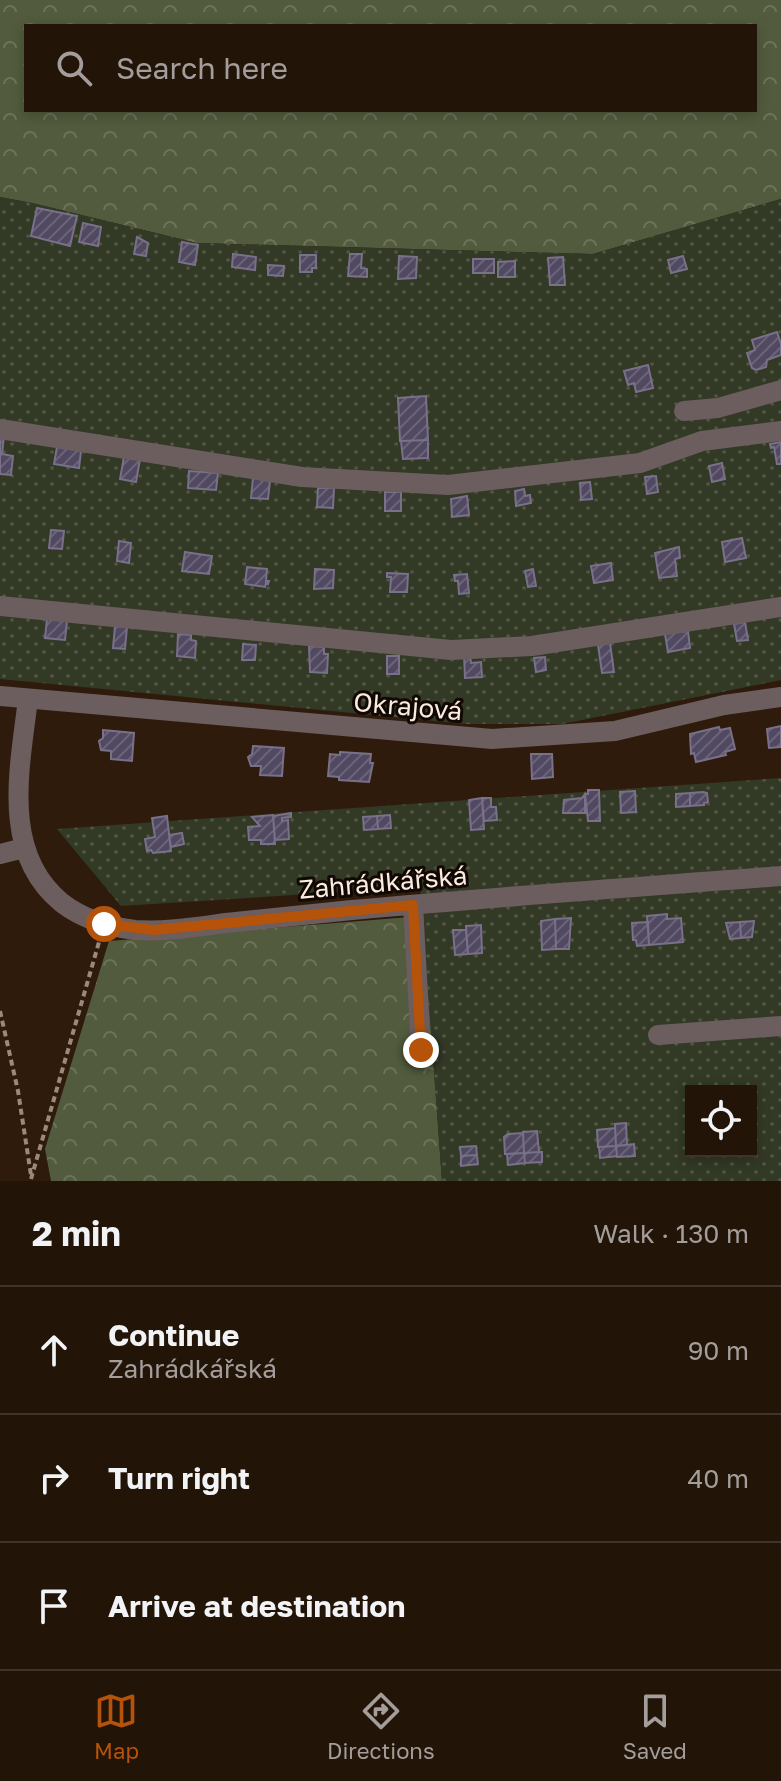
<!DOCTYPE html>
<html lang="en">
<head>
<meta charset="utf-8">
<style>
  :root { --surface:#231408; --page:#2f2116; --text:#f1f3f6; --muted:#a39e9c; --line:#403329; --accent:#b45309 }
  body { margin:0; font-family:"Golos Text",sans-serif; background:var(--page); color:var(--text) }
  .controls { position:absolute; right:24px; bottom:24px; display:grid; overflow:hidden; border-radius:0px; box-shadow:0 4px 12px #0003 }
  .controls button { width:72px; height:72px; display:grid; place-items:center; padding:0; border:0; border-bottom:2px solid var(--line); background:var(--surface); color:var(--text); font:40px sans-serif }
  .stop { position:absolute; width:24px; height:24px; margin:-18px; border:6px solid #b45309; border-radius:50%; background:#fff }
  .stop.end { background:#b45309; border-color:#fff; box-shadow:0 2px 8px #0008 }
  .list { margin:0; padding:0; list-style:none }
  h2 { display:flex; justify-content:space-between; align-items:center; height:104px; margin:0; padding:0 32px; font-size:34px }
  h2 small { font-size:26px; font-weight:400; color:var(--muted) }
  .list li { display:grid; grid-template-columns:52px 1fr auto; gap:24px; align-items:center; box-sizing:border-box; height:128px; padding:0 32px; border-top:2px solid var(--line) }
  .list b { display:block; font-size:30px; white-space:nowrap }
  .list p { margin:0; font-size:26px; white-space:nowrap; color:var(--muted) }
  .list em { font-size:26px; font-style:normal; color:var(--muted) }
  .icon { flex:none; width:44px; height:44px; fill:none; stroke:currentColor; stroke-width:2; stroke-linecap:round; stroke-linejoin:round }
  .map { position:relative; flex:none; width:781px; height:1181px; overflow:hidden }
  .search { position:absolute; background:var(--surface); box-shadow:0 4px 12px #0003; left:24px; right:24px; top:24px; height:88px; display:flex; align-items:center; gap:20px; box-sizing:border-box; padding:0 28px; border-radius:0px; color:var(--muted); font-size:30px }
  .sheet { height:488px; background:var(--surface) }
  nav { display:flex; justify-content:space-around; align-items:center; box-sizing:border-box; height:112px; border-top:2px solid var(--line); background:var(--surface); font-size:22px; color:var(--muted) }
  nav a { display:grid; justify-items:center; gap:4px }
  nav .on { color:var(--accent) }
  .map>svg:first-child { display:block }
  .forest { fill:url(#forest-crowns); fill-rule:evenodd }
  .park { fill:url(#park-dots); fill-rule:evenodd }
  .building { fill:url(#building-hatch); stroke:#79708a; stroke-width:2 }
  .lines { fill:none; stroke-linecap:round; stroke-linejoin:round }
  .path { stroke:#9b897c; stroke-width:4; stroke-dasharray:6 4; stroke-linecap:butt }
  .minor { stroke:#6c5d5f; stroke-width:20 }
  .route { stroke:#b45309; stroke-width:10 }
  .labels { text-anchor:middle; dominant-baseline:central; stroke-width:6; stroke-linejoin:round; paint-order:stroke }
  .street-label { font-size:26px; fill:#fbece2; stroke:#110803 }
</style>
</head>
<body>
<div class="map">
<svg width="781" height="1181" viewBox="0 0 781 1181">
  <defs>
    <pattern id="forest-crowns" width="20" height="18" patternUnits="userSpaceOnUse" patternTransform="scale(2)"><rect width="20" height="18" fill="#525b3d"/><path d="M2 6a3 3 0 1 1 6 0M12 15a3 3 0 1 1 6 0" fill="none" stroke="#6c7359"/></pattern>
    <pattern id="park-dots" width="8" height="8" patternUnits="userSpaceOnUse" patternTransform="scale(2)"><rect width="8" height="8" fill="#323925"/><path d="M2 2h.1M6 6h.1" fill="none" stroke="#515644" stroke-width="1.8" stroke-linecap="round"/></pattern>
    <pattern id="building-hatch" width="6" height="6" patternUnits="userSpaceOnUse" patternTransform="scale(2)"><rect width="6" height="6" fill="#514861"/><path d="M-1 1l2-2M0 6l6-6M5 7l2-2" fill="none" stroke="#6b6377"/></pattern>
  </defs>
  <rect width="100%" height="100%" fill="#2f1b0b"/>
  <path class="forest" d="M0 0H781V199L593 254 197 243 32 203 0 197ZM26 26H755V110H26Z
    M423 916 442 1181H51L45 1149 109 941Z"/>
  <path class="park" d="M0 197 32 203 197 243 593 254 781 199V680L562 724H466L0 679Z
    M781 778V1181H442L420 887 121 906 57 829ZM691 1091H751V1151H691Z"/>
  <path class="building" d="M37 208 77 216 70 246 31 236Z
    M83 223 101 227 98 246 79 242Z
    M137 237 148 243 146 256 134 254Z
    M182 242 198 245 195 265 179 262Z
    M233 254 256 257 255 270 232 267Z
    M350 254H362L361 268 367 269V277L348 276Z
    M300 255H316V268H312V272H300Z
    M399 256 417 257 416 278 398 279Z
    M683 256 687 269 671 273 668 260Z
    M563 257 565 285H550L548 258Z
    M473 259H494V273H473Z
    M515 261V277H498V262Z
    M268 265 284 266 283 276 268 275Z
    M777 332 781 344V355L767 360 766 367 756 370 752 368 747 353 755 350 752 340Z
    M648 365 653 388 636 392 634 383 628 385 624 371Z
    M426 396 428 440 400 441 398 398Z
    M0 436H4L2 454 13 456 11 475 0 474Z
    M428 440V458L403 459 401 441Z
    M781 442V464H777L774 447 771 448 770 444Z
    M57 447 81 451 79 468 54 464Z
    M124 457 140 459 136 482 120 479Z
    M722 463 725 479 712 482 709 466Z
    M189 471 218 473 216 490 188 488Z
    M656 476 658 492 647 494 645 477Z
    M253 478 270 481 268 499 251 498Z
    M590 482 592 499 581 500 580 483Z
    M318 488H334L333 508 317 507Z
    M524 489 525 496 530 495 531 503 516 506 515 491Z
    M385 492H401V511H385Z
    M467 496 469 515 452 517 451 499Z
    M51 530 64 531 62 549 49 548Z
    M742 538 746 558 725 562 722 542Z
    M119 541 131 543 129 563 117 561Z
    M679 547 680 558 675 559 677 576 659 578 655 553Z
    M185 552 212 556 209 574 182 571Z
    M611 563 613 580 594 583 591 566Z
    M247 567 267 569 266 581H269L268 584 266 583 265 587 245 584Z
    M315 569 334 570 333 588 314 589Z
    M533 569 536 586 528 587 525 571Z
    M387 573 408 574 407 592H390L391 577H387Z
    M467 574 469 593 459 594 458 581H455L454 575Z
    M47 619 67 621 65 640 45 638Z
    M745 622 748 640 737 641 734 624Z
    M115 626 127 627 125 649 113 648Z
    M688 631 690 648 668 652 665 634Z
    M178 634 191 635V640L196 641 195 658 177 656Z
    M610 643 614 672 602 673 598 645Z
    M243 644 256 645 255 660H242Z
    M309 646 324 647V654H328L327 673 310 672Z
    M464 655H470L471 663 481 662 482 677 465 678Z
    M387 656H399V674H387Z
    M545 657 546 670 536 672 534 658Z
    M781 726V747L769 748 767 729Z
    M719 727 720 730 730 728 735 749 725 752 726 755 696 762 694 753 691 754 690 734Z
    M103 730 134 733 132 761 111 759V751L101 750 99 741 103 738Z
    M253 746 284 748 282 776 260 775 261 766H251L248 757 252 754Z
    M340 752 371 754 370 763H373L369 782 339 780V777L328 776 330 754 340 755Z
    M531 754H552L553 777 532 779Z
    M588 790H599L600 821H588L585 794H588Z
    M635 791 636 812 621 813 620 792Z
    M703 792 707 793 708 802 704 803V805L690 806V793Z
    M690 793V806L676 807V794Z
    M585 794V813H563L564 800 582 798Z
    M482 798 484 829 471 830 469 800Z
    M482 798H491V807H496L497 820 484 821Z
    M291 813V817L282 818V821L288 820 289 839 275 840 273 816Z
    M273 815 275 844H261V840H249L248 827 260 826 252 817Z
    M390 815 391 828 378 829 377 816Z
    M167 816 171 851 153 853 151 850 147 851 145 839 155 837 152 818Z
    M377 816 378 829 364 830 363 817Z
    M182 833 184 844 171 847 169 835Z
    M667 914V919L681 918 683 942 649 945 647 916Z
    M571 918 569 949H556L555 919Z
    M555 919 556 949 542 950 541 921Z
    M754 921 752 937 741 938 740 922Z
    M648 922 649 945 637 946 636 940H633L632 923Z
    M740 922 741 938 730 939 726 923Z
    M481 925 482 953 468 954 466 926Z
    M453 930H466L468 954 455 955Z
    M626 1123 627 1145 616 1146 615 1124Z
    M615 1128 616 1146 598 1147 597 1130Z
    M537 1131 539 1152 524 1153 523 1132Z
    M523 1133 524 1153 505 1154 504 1137 508 1134Z
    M634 1144 635 1156 617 1157 616 1146Z
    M476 1146 477 1155 461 1156 460 1147Z
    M616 1146 617 1156 600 1158 599 1147Z
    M539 1152H542V1162L525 1163 524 1153Z
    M524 1153 525 1163 508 1165 507 1154Z
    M477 1155 478 1164 461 1166V1156Z"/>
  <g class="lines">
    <path class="path" d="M0 1011 18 1091 31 1175
      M31 1179 99 942"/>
    <path class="minor" d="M684 411 718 408 781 390
      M0 429 302 477 448 485 640 463 702 441 781 431
      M0 606 451 650 532 646 781 607
      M0 696 492 739 615 731 724 705 781 697
      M28 699C20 767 0 853 62 903 83 919 109 927 135 930 165 932 196 927 226 923 268 919 310 914 352 910 495 897 638 887 781 876
      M0 854 24 848
      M413 905 421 1050
      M658 1035 781 1026"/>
  </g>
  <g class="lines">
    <path class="route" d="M104 924 154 930 413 905 421 1050"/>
  </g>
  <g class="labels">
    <g class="street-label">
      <text transform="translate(408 706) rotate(5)">Okrajová</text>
      <text transform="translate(383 882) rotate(-5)">Zahrádkářská</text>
    </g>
  </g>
</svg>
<div class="controls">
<button><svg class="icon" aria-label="locate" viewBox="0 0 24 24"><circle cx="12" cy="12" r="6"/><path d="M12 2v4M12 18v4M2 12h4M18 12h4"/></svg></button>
</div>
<div class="stop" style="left:104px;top:924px"></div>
<div class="stop end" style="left:421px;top:1050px"></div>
<div class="search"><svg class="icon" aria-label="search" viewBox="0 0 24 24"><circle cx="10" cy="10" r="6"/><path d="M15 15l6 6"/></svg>Search here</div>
</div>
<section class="sheet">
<h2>2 min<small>Walk · 130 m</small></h2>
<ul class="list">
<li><svg class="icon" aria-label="ahead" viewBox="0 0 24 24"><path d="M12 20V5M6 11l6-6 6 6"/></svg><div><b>Continue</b><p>Zahrádkářská</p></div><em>90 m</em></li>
<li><svg class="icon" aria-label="right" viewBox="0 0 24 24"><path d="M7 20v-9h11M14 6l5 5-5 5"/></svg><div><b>Turn right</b></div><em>40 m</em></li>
<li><svg class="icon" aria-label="arrive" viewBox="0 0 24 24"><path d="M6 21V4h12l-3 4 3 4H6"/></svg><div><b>Arrive at destination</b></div></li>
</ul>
</section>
<nav>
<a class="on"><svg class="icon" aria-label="map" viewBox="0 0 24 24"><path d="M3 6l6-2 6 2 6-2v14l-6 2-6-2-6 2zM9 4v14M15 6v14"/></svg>Map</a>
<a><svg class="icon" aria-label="directions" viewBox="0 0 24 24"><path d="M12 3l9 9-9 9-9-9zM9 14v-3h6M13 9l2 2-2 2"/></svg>Directions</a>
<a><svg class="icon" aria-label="saved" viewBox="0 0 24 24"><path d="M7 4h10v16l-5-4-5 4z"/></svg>Saved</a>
</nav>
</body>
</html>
